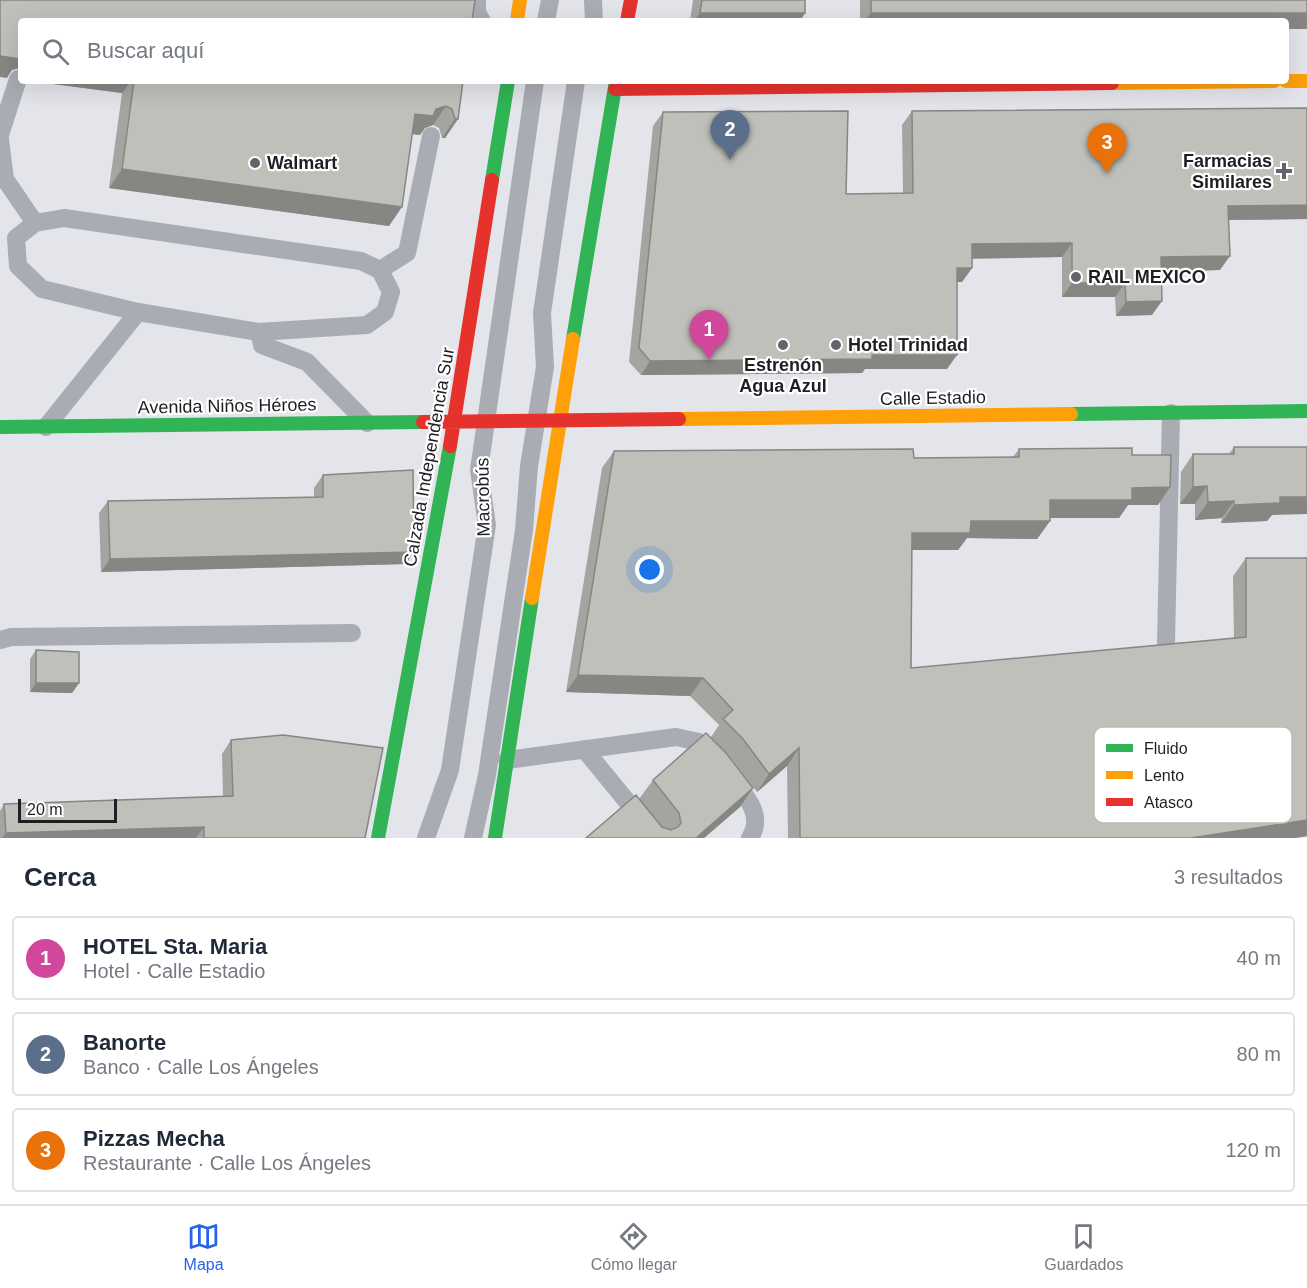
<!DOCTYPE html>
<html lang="es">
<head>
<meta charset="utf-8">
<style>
  :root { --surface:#fff; --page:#f2f2f3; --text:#1f2937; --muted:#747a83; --line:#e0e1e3; --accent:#2563eb }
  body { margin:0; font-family:Arial,sans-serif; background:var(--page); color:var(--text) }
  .scale { position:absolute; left:18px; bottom:15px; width:99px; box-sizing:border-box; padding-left:6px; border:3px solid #1e1f22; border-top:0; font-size:16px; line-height:21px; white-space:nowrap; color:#1e1f22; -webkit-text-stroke:4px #fff; paint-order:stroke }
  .you { position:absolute; left:650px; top:570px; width:21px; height:21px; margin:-15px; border:4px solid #fff; border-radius:50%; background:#1a73e8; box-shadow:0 0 0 9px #1a73e833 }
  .badge { display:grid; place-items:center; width:39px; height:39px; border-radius:50%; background:var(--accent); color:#fff; font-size:20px; font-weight:700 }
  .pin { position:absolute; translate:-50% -50px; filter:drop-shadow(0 2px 3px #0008) }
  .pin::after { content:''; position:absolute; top:32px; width:21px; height:18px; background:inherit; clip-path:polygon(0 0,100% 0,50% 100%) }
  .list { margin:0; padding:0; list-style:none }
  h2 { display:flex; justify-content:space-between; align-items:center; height:78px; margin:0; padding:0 24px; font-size:26px }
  h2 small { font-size:20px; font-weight:400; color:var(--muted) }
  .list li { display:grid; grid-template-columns:39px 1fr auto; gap:18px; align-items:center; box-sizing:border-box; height:84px; margin:0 12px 12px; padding:0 12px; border:2px solid var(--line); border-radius:6px }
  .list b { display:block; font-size:22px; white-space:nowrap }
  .list p { margin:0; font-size:20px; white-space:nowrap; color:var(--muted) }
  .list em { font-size:20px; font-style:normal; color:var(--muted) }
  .icon { flex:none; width:33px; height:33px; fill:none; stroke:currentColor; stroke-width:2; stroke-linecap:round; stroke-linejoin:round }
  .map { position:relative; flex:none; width:1307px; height:838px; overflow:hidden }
  .search { position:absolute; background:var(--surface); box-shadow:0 6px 24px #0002; left:18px; right:18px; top:18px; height:66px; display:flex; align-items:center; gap:15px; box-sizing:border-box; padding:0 21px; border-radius:6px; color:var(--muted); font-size:22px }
  .sheet { height:366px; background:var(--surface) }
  nav { display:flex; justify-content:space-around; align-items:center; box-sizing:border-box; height:84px; border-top:2px solid var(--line); background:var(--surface); font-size:16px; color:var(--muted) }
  nav a { display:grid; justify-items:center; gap:3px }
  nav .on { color:var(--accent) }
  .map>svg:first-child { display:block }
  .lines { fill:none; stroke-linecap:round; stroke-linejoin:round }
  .lane { stroke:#aaacb3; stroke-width:18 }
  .fast { stroke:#30b455; stroke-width:14 }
  .slow { stroke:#ff9f0a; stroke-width:14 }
  .jam { stroke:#e5322d; stroke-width:14 }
  .wall { fill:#a4a5a0 }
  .shaded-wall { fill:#868682 }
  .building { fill:#bfc0ba; stroke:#868682; stroke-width:1.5 }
  .poi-dot { fill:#636468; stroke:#fff; stroke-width:2 }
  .labels { text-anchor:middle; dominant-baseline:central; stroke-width:4.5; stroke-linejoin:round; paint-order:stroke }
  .poi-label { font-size:18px; font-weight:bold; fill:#1e1f22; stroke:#fff; text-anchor:start }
  .street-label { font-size:18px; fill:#1e1f22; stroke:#fff }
  .key { fill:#fff; stroke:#bcbcbd; stroke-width:1.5 }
  .key-label { font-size:16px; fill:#1e1f22 }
</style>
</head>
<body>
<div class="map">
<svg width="1307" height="838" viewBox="0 0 1307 838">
  <rect width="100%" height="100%" fill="#e4e5eb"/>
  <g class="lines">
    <path class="lane" d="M477 0V12L482 21
      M593 0 594 21
      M546 21 550 0
      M0 135 18 79
      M0 139 5 179 35 223
      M64 218 361 261 380 270 391 292 385 312 367 325 259 332 138 312 42 289 18 266 16 238 35 223Z
      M380 270 407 253 431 136
      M259 332 262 345 307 362 367 423
      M46 427 138 312
      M0 640 11 637 352 633
      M1166 642 1171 413
      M584 749 657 838
      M507 760 676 737 699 742 715 759
      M733 780C747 797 764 816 750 838
      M426 838 450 770 487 525 479 470 535 81
      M473 838 487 775 524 530 529 466 545 367 542 313 576 81"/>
    <path class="fast" d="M492 180 508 81
      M573 339 616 81
      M1071 414 1307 411
      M0 427 423 422
      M378 838 450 446
      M495 838 532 598"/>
    <path class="slow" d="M517 21 520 0
      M1286 81H1307
      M1112 83 1274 81
      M679 419 1071 414
      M532 598 573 339"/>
    <path class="jam" d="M627 21 631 0
      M615 89 1112 83
      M423 422 679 419
      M450 446 492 180"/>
  </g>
  <path class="wall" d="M693 0H805V13L800 21H690Z
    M860 0H1307V29H1286V21H860Z
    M30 81H463L458 119 445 138H442L439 128 433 125 425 128 420 135 412 134 389 226 109 188 122 93Z
    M1307 108V219L1228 220 1220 270 1161 271 1152 315 1116 316 1115 297H1062V257L972 258V268L962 282H957L947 369H865L862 373 641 375 629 362 653 126 663 112 846 194 903 193 902 125 912 111Z
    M1234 447 1272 515 1267 521 1221 523 1222 518 1195 520V504H1180L1181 472 1193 454H1229Z
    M1019 449 1132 455 1170 487 1158 505H1128L1119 518H1050V521L1037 539 967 538 958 550H912L911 668 1234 639 1233 576 1246 558H1307V836L1295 838H788L787 766 757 792 727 753 753 788 740 807 704 838H586L639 799 653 780 711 737 719 725 690 696 566 692 602 468 614 451 914 458 1013 457Z
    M323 475 406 564 101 572 99 513 108 501 314 497V488Z
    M36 650 79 683 72 693 30 692V659Z
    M231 740 365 838H0V811L4 804 223 797 222 754Z"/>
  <path class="shaded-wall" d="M700 13H805L800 21H694Z
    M871 13H1307V29H1286V21H865Z
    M0 56H21V68L12 70 7 78 0 77Z
    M30 81H131L122 93Z
    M446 106 433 125 425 128 420 135 402 133 415 114 436 109Z
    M455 119H458L445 138H442Z
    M122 169 402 207 389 226 109 188Z
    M1307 205V219L1218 220 1228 206Z
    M1072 243 1062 257 962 259 972 244Z
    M1230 256 1220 270 1151 272 1161 257Z
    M957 268H972L962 282H947Z
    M1072 283H1125L1115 297H1062Z
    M1162 301 1152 315 1116 316 1126 302Z
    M872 355H957L947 369H865L862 373 641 375 650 361Z
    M1207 486 1195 504H1180L1193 487Z
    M1170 487 1158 505H1128L1119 518H1038L1050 500 1132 488Z
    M1280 497H1307V514L1272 515 1267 521 1221 523 1234 505Z
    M1234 501 1222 518 1195 520 1208 502Z
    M971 521H1050L1037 539 967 538 958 550H900L912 533Z
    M414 552 406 564 101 572 110 559Z
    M578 675 703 678 690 696 566 692Z
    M36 683H79L72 693 30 692Z
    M799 748 787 766 757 792 769 774Z
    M753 788 740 807 704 838H696Z
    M1307 820V836L1295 838H1191Z
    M204 827 196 838H2L6 833Z"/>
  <path class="building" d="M0 0H475L472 21H21V57L20 59 0 56Z
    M702 0H805V13H700Z
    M871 0H1307V13H871Z
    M134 81H463L458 119H455L452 109 446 106 436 109 433 116 415 114 402 207 122 169Z
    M1307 108V205L1228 206 1230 256 1161 257 1162 301 1126 302 1125 283H1072V243L972 244V268H957V355H872V359L650 361 639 348 663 112 848 111 846 194 913 193 912 111Z
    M1234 447H1307V497H1280V503L1234 505V501L1208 502 1207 486 1193 487V454H1234Z
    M1132 448V455H1171L1170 487 1132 488V500H1050V521H971L970 533H912L911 668 1246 637V558H1307V820L1191 838H800L799 748 769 774 743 739 723 719 733 710 703 678 578 675 614 451 913 449 914 458 1019 457V449Z
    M413 470 414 552 110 559 108 501 323 497V475Z
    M36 650 79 652V683H36Z
    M706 733 726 753 753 788 696 838H586L636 795 662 827 671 830 678 827 681 823 679 813 653 780Z
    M283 735 383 748 365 838H204V827L6 833 4 804 233 796 231 740Z"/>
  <g class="poi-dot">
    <circle cx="255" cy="163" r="6"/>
    <path d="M1281 162h6v6h6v6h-6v6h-6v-6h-6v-6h6z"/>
    <circle cx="1076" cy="277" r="6"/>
    <circle cx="783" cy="345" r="6"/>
    <circle cx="836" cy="345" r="6"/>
  </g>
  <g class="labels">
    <g class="poi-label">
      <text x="1272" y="161" text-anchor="end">Farmacias<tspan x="1272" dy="21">Similares</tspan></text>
      <text x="267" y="163">Walmart</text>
      <text x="1088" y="277">RAIL MEXICO</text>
      <text x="848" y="345">Hotel Trinidad</text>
      <text x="783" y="365" text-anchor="middle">Estrenón<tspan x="783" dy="21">Agua Azul</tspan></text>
    </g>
    <g class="street-label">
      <text transform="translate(933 398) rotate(-1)">Calle Estadio</text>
      <text transform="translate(227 406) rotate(-1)">Avenida Niños Héroes</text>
      <text transform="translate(429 457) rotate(-80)">Calzada Independencia Sur</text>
      <text transform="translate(483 497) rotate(-91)">Macrobús</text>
    </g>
  </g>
  <rect x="1094" y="727" width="198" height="96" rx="9" class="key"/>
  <rect x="1106" y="744" width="27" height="8" fill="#30b455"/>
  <rect x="1106" y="771" width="27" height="8" fill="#ff9f0a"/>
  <rect x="1106" y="798" width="27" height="8" fill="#e5322d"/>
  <g class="key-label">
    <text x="1144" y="754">Fluido</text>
    <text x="1144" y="781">Lento</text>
    <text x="1144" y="808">Atasco</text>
  </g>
</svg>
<div class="scale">20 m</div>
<div class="you"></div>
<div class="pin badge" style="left:709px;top:360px;background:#d1479c">1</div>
<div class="pin badge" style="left:730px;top:160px;background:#5c6f8a">2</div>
<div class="pin badge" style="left:1107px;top:173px;background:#e8710a">3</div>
<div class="search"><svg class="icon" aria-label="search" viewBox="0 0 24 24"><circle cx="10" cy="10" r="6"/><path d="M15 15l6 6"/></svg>Buscar aquí</div>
</div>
<section class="sheet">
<h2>Cerca<small>3 resultados</small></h2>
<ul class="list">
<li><span class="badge" style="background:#d1479c">1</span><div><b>HOTEL Sta. Maria</b><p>Hotel · Calle Estadio</p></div><em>40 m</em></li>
<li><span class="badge" style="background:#5c6f8a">2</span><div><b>Banorte</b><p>Banco · Calle Los Ángeles</p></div><em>80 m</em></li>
<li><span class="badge" style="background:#e8710a">3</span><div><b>Pizzas Mecha</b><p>Restaurante · Calle Los Ángeles</p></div><em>120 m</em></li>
</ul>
</section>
<nav>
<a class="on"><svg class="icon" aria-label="map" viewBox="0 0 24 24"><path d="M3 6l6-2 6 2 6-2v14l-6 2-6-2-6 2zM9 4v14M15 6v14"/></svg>Mapa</a>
<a><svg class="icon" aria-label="directions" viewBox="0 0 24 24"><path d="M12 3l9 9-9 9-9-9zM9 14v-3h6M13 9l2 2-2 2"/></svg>Cómo llegar</a>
<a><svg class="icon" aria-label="saved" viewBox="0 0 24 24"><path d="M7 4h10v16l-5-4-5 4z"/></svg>Guardados</a>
</nav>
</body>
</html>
